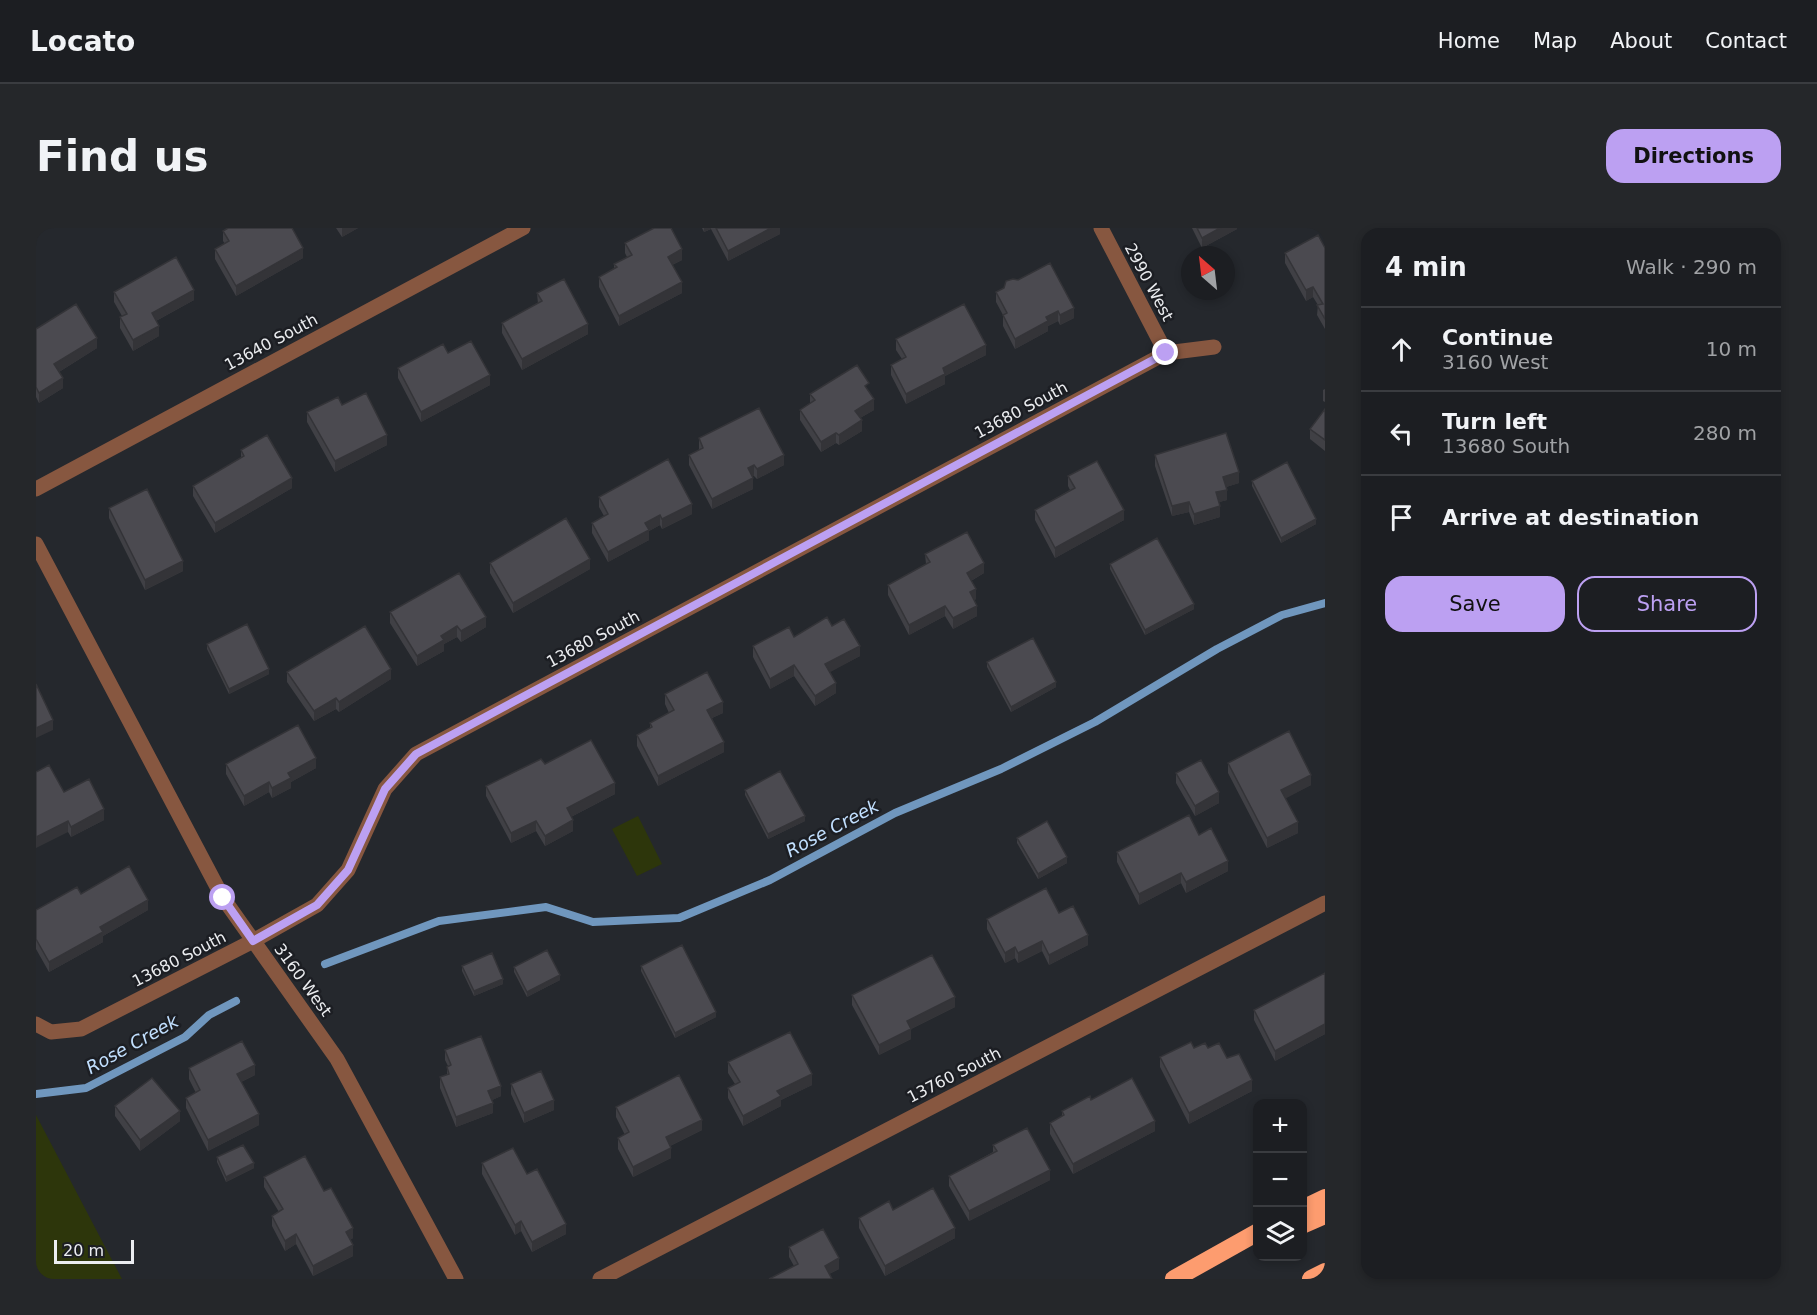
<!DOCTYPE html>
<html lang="en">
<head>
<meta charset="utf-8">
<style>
  :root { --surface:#1c1e22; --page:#25272a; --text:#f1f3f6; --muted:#a0a2a5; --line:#3a3c40; --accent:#bca0f2 }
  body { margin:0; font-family:"DejaVu Sans",sans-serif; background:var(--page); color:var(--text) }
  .controls { position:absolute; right:18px; bottom:18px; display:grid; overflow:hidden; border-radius:12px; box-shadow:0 3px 9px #0003 }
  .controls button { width:54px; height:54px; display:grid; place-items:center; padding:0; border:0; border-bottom:2px solid var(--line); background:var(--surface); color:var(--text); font:30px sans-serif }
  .compass { position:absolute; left:1145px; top:18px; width:54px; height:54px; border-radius:50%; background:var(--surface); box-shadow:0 3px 9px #0003; rotate:332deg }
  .scale { position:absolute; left:18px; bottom:15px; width:80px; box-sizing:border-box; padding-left:6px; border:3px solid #ebedf0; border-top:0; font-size:16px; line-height:21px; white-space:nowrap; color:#ebedf0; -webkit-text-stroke:4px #1c1e23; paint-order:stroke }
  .stop { position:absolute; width:18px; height:18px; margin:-14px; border:4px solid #bca0f2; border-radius:50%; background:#fff }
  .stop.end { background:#bca0f2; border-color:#fff; box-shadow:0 2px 6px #0008 }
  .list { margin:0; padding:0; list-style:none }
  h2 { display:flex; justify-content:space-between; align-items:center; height:78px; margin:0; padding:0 24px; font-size:26px }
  h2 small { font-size:20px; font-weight:400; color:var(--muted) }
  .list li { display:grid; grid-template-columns:39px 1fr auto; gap:18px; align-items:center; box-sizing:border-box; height:84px; padding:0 24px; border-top:2px solid var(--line) }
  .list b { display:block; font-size:22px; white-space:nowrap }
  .list p { margin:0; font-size:20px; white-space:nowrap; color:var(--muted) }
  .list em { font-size:20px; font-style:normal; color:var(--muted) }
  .actions { display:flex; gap:12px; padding:18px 24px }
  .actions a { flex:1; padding:14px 0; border:2px solid var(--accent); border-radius:18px; text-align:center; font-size:21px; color:var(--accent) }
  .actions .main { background:var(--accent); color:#111 }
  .icon { flex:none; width:33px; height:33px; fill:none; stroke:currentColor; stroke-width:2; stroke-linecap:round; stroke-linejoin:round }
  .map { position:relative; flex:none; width:1289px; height:1051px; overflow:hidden; border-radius:18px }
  header { display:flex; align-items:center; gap:36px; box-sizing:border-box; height:84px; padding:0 30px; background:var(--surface); border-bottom:2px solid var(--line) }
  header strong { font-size:28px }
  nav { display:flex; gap:33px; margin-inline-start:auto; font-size:21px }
  .intro { display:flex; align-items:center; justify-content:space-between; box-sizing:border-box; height:144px; padding:0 36px }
  h1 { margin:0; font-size:42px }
  .button { padding:15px 27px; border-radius:18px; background:var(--accent); color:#111; font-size:21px; font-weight:700 }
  main { display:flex; gap:36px; padding:0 36px }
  aside { flex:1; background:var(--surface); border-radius:18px; box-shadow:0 3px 9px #0003 }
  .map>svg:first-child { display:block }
  .green { fill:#2d360b }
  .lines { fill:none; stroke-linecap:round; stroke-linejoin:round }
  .stream { stroke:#7097be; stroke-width:8 }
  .minor { stroke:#875740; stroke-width:15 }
  .motorway { stroke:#fd9c6f; stroke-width:18 }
  .wall { fill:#404045 }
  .shaded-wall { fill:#343438 }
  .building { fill:#4b4a50; stroke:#343438; stroke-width:1.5 }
  .route { stroke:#bca0f2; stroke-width:8 }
  .labels { text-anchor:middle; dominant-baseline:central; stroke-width:5; stroke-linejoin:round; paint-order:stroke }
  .street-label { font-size:16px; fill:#ebedf0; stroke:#1c1e23 }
  .water-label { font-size:18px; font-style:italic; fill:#c2e0ff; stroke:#1c1e23 }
</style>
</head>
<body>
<header>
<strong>Locato</strong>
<nav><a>Home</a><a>Map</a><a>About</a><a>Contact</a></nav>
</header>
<div class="intro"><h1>Find us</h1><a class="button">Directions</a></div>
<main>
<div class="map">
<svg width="1289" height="1051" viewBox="0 0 1289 1051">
  <rect width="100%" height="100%" fill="#25282d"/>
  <path class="green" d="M602 588 626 636 601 648 576 601Z
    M0 887 86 1051H0Z"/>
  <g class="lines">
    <path class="stream" d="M289 736 403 693 510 679 557 694 643 690 734 652 859 585 965 541 1059 494 1181 421 1246 387 1289 375
      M0 866 50 860 149 809 173 787 200 773"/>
    <path class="minor" d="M1065 0 1130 125
      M0 261 487 0
      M0 316 187 670 301 831 420 1051
      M0 796 15 804 45 801 217 713 281 677 312 642 349 561 380 526 1130 125 1178 119
      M564 1051 1289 675"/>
    <path class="motorway" d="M1266 981 1289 970
      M1266 997 1289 987
      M1138 1051 1222 1004
      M1275 1051 1289 1044"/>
  </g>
  <path class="wall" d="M300 0H322L306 9Z
    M666 0H744V6L692 33 675 1 668 4Z
    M1156 0H1201V1L1166 20Z
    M187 3 267 30 200 68 179 31V21L189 16 187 13Z
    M589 15 646 32 636 37 646 65 583 98 563 59V49L578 41V36L591 29 589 25Z
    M1289 20V101L1281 87 1282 77 1277 69 1270 73 1249 35V25Z
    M968 60 1038 90 1024 97 1022 93 1012 98V103L979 121 967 98V87L960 74V64Z
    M78 64 158 72 120 93 123 108 97 123 84 100V89L86 88 78 74Z
    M501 65 552 106 486 142 466 105V95L502 76Z
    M0 101 61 120 23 144 27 160 3 175 0 169Z
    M860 111 950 127 909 148V156L870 176 855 147V137L866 131 860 122Z
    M412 125 454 157 385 194 362 150V140Z
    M1289 161V174L1287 173V162Z
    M833 163 838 182 824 190 826 203 803 217 800 215 785 224 764 192V182L774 175V166Z
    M1289 181V223L1274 211V201Z
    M271 184 351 217 299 244 271 194Z
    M663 210 748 237 721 251 718 248H716L717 261 676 281 653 237V227L663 222Z
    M205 222 256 260 179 305 157 268V258L205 230Z
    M1119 227 1203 255 1190 259 1191 272 1183 274 1184 289 1158 297 1153 284 1136 288 1119 238Z
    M1032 248 1088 292 1019 330 999 292V282L1034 262 1032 258Z
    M1216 253 1280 296 1245 315 1216 258Z
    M563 269 656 286 626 301 624 297 613 303V312L572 334 556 305V295L568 288 563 279Z
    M73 280 147 343 109 362 73 290Z
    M889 326 948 345 935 353 940 371 938 372 941 388 917 401 909 388 873 407 852 367V357L890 336Z
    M454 335 554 341 477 385 454 345Z
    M1074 336 1158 381 1109 407 1074 341Z
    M354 384 450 399 425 414 421 409 408 416V423L381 438 354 395Z
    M796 398 824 428 793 444 800 465 779 478 758 448 734 461 717 429V418L758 409Z
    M171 416 233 446 193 466 171 421Z
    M951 434 1020 459 975 484 951 439Z
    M251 444 355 451 303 484 300 481 278 493 251 454Z
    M629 466 687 485 676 490 688 524 622 558 601 518V507L614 501V495L633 485 629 476Z
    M1192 535 1275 557 1249 570 1262 605 1231 620 1192 545Z
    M190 536 280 540 255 554V560L236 570 233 564 208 578 190 546Z
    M509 536 579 566 535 589 537 603 509 618 500 603 475 615 450 568V558Z
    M1140 545 1183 575 1159 588 1140 555Z
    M709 562 769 593 732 611 709 567Z
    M28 564 68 592 35 609 32 604Z
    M1163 607 1192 643 1150 665 1145 655 1103 677 1081 634V624Z
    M981 610 1031 635 1002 651 981 615Z
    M45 666 112 682 67 708V714L13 744 0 721V682Z
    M1023 685 1052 717 1013 737 1006 723 982 735 979 730 969 735 951 701V691Z
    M426 738 467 756 438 768 426 743Z
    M605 738 680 789 639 810 605 743Z
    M478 739 524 752 491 769 478 744Z
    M1289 745V806L1239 833 1218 792V782Z
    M816 767 919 779 875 801V811L843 827 816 777Z
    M1158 820H1172L1191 830 1216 863 1153 896 1124 839V829Z
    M409 822 465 868 456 872 457 885 420 899 404 860V849L411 847V839L412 838 409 832Z
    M692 834 776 857 745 872V878L707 898 692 870V860L699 856 692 845Z
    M153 840 219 847 205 854 223 897 172 923 150 880V870L160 865 153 851Z
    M475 856 518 882 488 895 475 866Z
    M1055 872 1119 903 1037 946 1014 906V895L1026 888V883Z
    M79 878 144 893 104 923 79 888Z
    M580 879 666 902 634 918 635 930 597 949 582 921V910L589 907 580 889Z
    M957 917 1014 952 933 993 913 958V948L957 924Z
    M181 929 218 940 190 954 181 934Z
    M446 935 491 946 530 1006 496 1024 485 1003 479 1007 446 946Z
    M228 949 288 963 317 1010 314 1012 317 1028 277 1048 260 1016 249 1023 236 998V988L243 984 228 959Z
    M857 982 919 1010 849 1048 823 1000V990Z
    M753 1019 803 1041 793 1046 758 1038 753 1029Z"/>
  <path class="shaded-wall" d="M306 0H322L306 9Z
    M668 0H675V1L668 4Z
    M735 0H744V6L692 33V23Z
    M1184 0H1201V1L1166 20V10Z
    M267 20V30L200 68V58Z
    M646 21V32L632 39V29Z
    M646 54V65L583 98V88Z
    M1277 59V69L1270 73V62Z
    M158 62V72L116 95V85Z
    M1038 80V90L1024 97V87Z
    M1022 83V93L1012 98V103L979 121V111L1010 89Z
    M552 96V106L486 142V131Z
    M123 98V108L97 123V112Z
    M61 110V120L18 147V136Z
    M950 117V127L909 148V156L870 176V166L907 140Z
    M454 147V157L385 194V184Z
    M27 150V160L3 175V165Z
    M838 171V182L819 193V183Z
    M826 192V203L803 217V207Z
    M800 205V215L785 224V214Z
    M351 207V217L299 244V233Z
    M748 227V237L721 251V241Z
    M718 237V248L712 250V240Z
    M1203 244V255L1187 260V249Z
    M256 250V260L179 305V295Z
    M717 250V261L676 281V271Z
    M1191 262V272L1180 275V264Z
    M1153 274V284L1136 288V278Z
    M656 276V286L626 301V291Z
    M1184 278V289L1158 297V286Z
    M1088 282V292L1019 330V320Z
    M624 287V297L613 303V312L572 334V324L609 295Z
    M1280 291V296L1245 315V310Z
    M554 331V341L477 385V375Z
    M147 333V343L109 362V352Z
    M948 335V345L931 355V345Z
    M940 361V371L934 375V364Z
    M1158 376V381L1109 407V402Z
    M909 378V388L873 407V397Z
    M941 378V388L917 401V390Z
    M450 389V399L425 414V403Z
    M421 398V409L408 416V423L381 438V428L405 408Z
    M824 418V428L789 447V436Z
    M758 437V448L734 461V451Z
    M233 441V446L193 466V461Z
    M355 441V451L303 484V474Z
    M1020 454V459L975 484V479Z
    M800 455V465L779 478V468Z
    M300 470V481L278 493V483Z
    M687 474V485L671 492V482Z
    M17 492V502L0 510V500Z
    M688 514V524L622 558V548Z
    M280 530V540L255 554V560L236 570V560L252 545Z
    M1275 547V557L1245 573V562Z
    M233 554V564L208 578V568Z
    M579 555V566L531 591V580Z
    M1183 564V575L1159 588V578Z
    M68 581V592L35 609V599Z
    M769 588V593L732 611V606Z
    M537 592V603L509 618V608Z
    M32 593V604L0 620V609Z
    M500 593V603L475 615V605Z
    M1262 594V605L1231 620V610Z
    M1031 629V635L1002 651V646Z
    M1192 633V643L1150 665V654Z
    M1145 645V655L1103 677V666Z
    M112 672V682L67 708V714L13 744V734L64 699Z
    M1052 707V717L1013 737V727Z
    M1006 713V723L982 735V725Z
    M979 719V730L969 735V725Z
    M524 747V752L491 769V764Z
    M467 751V756L438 768V763Z
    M919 769V779L871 803V793Z
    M680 784V789L639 810V805Z
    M1289 796V806L1239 833V823Z
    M875 801V811L843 827V817Z
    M219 837V847L201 856V846Z
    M776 846V857L745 872V878L707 898V888L741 863Z
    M1216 852V863L1153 896V885Z
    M465 858V868L452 874V863Z
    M518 872V882L488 895V885Z
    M457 875V885L420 899V889Z
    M144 883V893L104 923V912Z
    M223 886V897L172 923V912Z
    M666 892V902L630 920V909Z
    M1119 893V903L1037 946V936Z
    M635 920V930L597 949V939Z
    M218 935V940L190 954V949Z
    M1014 942V952L933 993V983Z
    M485 993V1003L479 1007V997Z
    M530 996V1006L496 1024V1014Z
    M317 1000V1010L310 1014V1004Z
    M919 1000V1010L849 1048V1038Z
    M260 1006V1016L249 1023V1013Z
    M317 1017V1028L277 1048V1038Z
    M803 1030V1041L789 1048V1038Z"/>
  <path class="building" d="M192 0H256L267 20 200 58 179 21 193 13 187 3Z
    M618 0H635L646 21 632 29 646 54 583 88 563 49 581 39 578 36 596 27 589 15Z
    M680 0H735L692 23Z
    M1161 0H1184L1166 10Z
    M1282 7 1289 20V91L1281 77 1287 76 1277 59 1270 62 1249 25Z
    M140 29 158 62 116 85 123 98 97 112 84 89 91 86 78 64Z
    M1014 35 1038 80 1024 87 1022 83 1010 89 1012 93 979 111 967 87 971 85 960 64 968 60 970 53 977 51 982 52Z
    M528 51 552 96 486 131 466 95 506 73 501 65Z
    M40 76 61 110 18 136 27 150 3 165 0 159V101Z
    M928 76 950 117 907 140 909 146 870 166 855 137 870 129 860 111Z
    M435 113 454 147 385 184 362 140 407 116 412 125Z
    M821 137 833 155 829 158 838 171 819 183 826 192 803 207 800 205 785 214 764 182 779 172 774 166Z
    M330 165 351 207 299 233 271 184 302 169 306 177Z
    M723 180 748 227 721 241 718 237 712 240 717 250 676 271 653 227 667 220 663 210Z
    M1289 181V212L1274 201Z
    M1190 205 1203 244 1187 249 1191 262 1180 264 1184 278 1158 286 1153 274 1136 278 1119 227Z
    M231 207 256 250 179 295 157 258 208 228 205 222Z
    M632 231 656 276 626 291 624 287 609 295 613 302 572 324 556 295 572 286 563 269Z
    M1061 233 1088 282 1019 320 999 282 1039 260 1032 248Z
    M1251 234 1280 291 1245 310 1216 253Z
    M111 261 147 333 109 352 73 280Z
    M530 290 554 331 477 375 454 335Z
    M931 304 948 335 931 345 940 361 934 364 941 378 917 390 909 378 873 397 852 357 894 334 889 326Z
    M1121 310 1158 376 1109 402 1074 336Z
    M423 345 450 389 425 403 421 398 405 408 408 412 381 428 354 384Z
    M791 389 796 398 808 391 824 418 789 436 800 455 779 468 758 437 734 451 717 418 753 399 758 409Z
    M211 396 233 441 193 461 171 416Z
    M329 398 355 441 303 474 300 470 278 483 251 444Z
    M997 410 1020 454 975 479 951 434Z
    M671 444 687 474 671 482 688 514 622 548 601 507 616 499 614 495 638 482 629 466Z
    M0 456 17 492 0 500Z
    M262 497 280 530 252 545 255 550 236 560 233 554 208 568 190 536Z
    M1253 503 1275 547 1245 562 1262 594 1231 610 1192 535Z
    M555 512 579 555 531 580 537 592 509 608 500 593 475 605 450 558 505 531 509 536Z
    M1165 532 1183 564 1159 578 1140 545Z
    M13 537 28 564 53 551 68 581 35 599 32 593 0 609V544Z
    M744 543 769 588 732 606 709 562Z
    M1153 587 1163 607 1175 600 1192 633 1150 654 1145 645 1103 666 1081 624Z
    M1011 593 1031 629 1002 646 981 610Z
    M93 638 112 672 64 699 67 704 13 734 0 711V682L41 659 45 666Z
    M1010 660 1023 685 1037 678 1052 707 1013 727 1006 713 982 725 979 719 969 725 951 691Z
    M646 717 680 784 639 805 605 738Z
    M511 722 524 747 491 764 478 739Z
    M456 725 467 751 438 763 426 738Z
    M896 727 919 769 871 793 875 801 843 817 816 767Z
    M1289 745V796L1239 823 1218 782Z
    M754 804 776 846 741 863 745 868 707 888 692 860 704 854 692 834Z
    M445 808 465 858 452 863 457 875 420 889 404 849 413 846 411 839 415 837 409 822Z
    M206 813 219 837 201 846 223 886 172 912 150 870 164 862 153 840Z
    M1155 814 1158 820 1169 815 1172 820 1183 815 1191 830 1203 826 1216 852 1153 885 1124 829Z
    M505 843 518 872 488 885 475 856Z
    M643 847 666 892 630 909 635 920 597 939 582 910 593 904 580 879Z
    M116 850 144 883 104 912 79 878Z
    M1096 850 1119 893 1037 936 1014 895 1028 887 1026 883 1054 868 1055 872Z
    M991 900 1014 942 933 983 913 948 961 923 957 917Z
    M207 917 218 935 190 949 181 929Z
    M477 920 491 946 501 941 530 996 496 1014 485 993 479 997 446 935Z
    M269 928 288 963 295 960 317 1000 310 1004 317 1017 277 1038 260 1006 249 1013 236 988 247 981 228 949Z
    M897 960 919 1000 849 1038 823 990 853 973 857 982Z
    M787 1001 803 1030 789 1038 796 1051H733L762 1036 753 1019Z"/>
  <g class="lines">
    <path class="route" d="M187 670 217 713 281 677 312 642 349 561 380 526 1130 125"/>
  </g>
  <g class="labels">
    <g class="street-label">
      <text transform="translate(1113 54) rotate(62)">2990 West</text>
      <text transform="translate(235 114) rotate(-28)">13640 South</text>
      <text transform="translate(985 182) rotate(-28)">13680 South</text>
      <text transform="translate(557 411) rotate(-28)">13680 South</text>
      <text transform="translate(143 731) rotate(-27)">13680 South</text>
      <text transform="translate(267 752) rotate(54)">3160 West</text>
      <text transform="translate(918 847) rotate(-27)">13760 South</text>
    </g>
    <g class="water-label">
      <text transform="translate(796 600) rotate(-28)">Rose Creek</text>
      <text transform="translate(96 816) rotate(-29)">Rose Creek</text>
    </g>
  </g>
</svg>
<div class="controls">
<button>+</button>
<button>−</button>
<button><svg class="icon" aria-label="layers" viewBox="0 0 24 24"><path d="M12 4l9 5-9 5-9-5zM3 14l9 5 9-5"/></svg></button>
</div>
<svg class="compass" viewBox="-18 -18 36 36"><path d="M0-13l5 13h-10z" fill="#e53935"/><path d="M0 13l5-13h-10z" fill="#a0a2a5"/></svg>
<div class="scale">20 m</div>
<div class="stop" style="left:187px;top:670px"></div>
<div class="stop end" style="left:1130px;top:125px"></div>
</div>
<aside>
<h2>4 min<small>Walk · 290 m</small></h2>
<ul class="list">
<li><svg class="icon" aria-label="ahead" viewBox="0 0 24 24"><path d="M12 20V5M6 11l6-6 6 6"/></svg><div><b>Continue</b><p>3160 West</p></div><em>10 m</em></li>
<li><svg class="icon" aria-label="left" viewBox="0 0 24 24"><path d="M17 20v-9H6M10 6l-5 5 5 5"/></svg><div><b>Turn left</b><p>13680 South</p></div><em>280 m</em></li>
<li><svg class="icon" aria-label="arrive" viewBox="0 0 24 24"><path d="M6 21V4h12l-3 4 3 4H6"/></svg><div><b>Arrive at destination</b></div></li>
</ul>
<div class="actions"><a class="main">Save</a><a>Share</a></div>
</aside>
</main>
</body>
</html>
